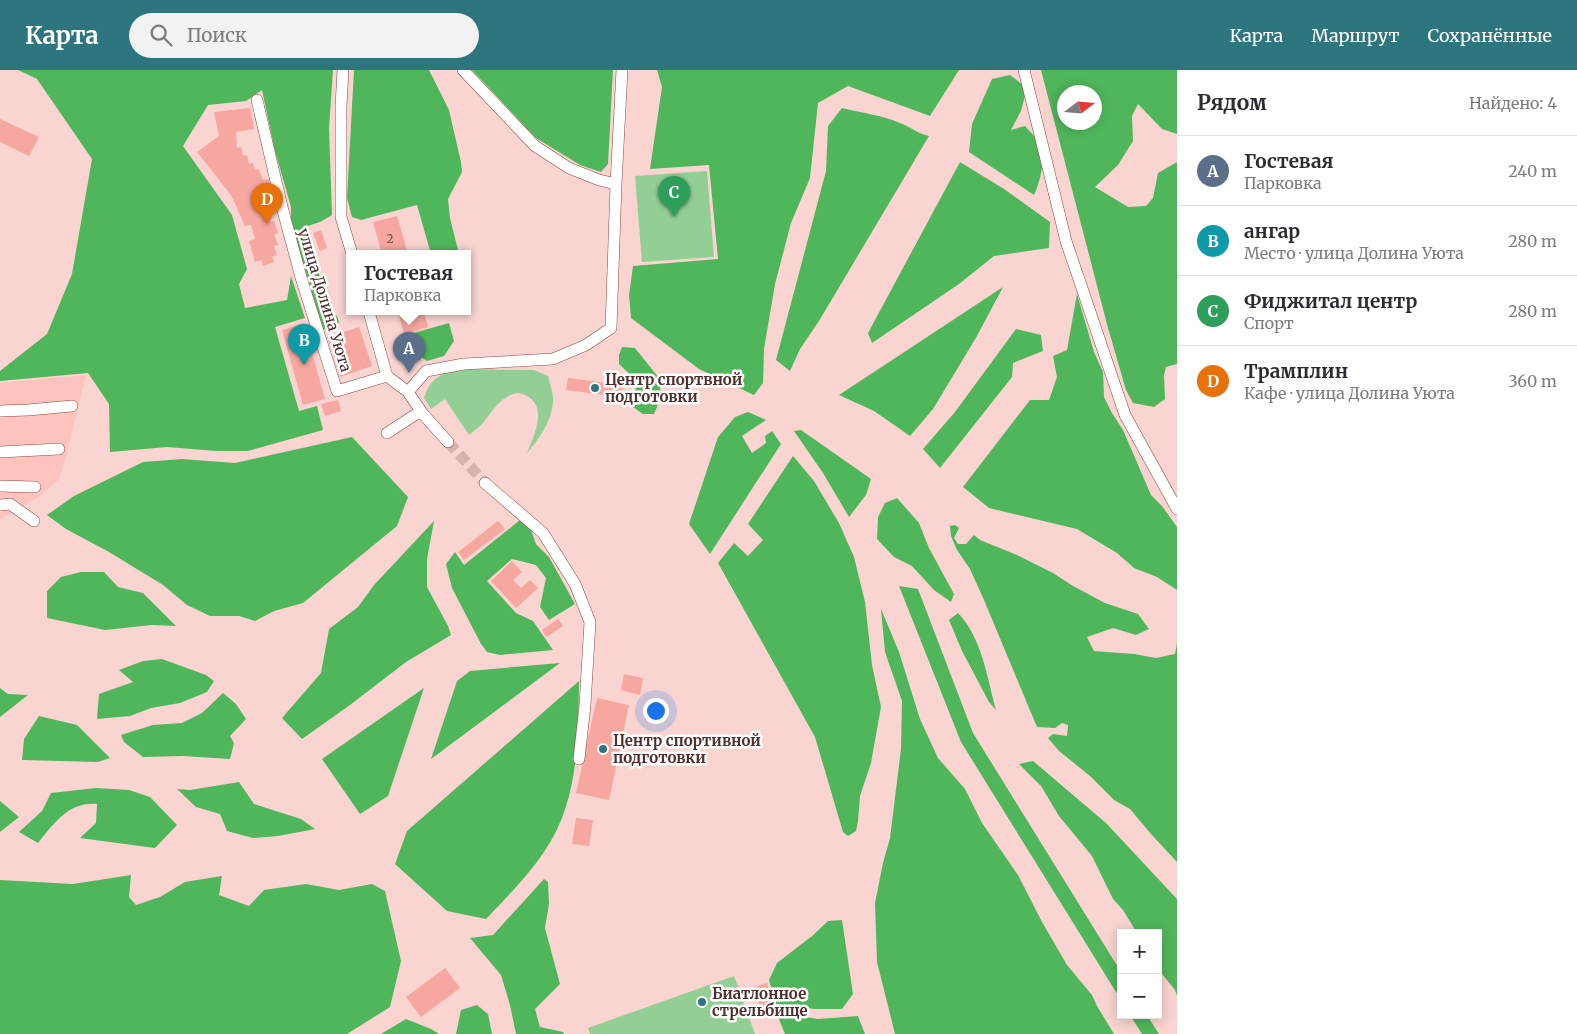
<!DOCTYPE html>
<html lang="ru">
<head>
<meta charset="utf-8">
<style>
  :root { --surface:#fff; --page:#f2f2f3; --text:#2b2b33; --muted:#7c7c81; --line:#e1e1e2; --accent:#2d767e }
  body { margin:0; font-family:Merriweather,serif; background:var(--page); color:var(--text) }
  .controls { position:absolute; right:15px; bottom:15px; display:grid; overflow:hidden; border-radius:0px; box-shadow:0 2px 12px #0003 }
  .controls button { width:45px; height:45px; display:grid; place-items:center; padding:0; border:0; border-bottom:1px solid var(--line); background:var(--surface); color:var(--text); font:25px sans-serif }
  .compass { position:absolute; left:1057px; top:15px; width:45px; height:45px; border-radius:50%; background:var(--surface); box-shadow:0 2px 12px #0003; rotate:74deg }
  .you { position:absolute; left:655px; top:640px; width:18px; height:18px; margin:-12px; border:4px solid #fff; border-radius:50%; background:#1a73e8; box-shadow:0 0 0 8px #1a73e833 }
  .badge { display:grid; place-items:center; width:32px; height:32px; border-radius:50%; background:var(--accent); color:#fff; font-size:16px; font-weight:700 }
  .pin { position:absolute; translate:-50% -41px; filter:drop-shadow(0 1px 2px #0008) }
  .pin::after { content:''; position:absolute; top:26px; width:18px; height:15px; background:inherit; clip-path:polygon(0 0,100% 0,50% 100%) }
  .popup { position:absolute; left:346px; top:180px; width:125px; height:65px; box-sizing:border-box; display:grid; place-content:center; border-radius:0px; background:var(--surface); filter:drop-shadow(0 1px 4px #0005); font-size:16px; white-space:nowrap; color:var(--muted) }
  .popup b { font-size:19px; color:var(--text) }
  .popup::after { content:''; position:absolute; left:50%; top:100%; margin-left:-10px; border:10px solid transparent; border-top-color:var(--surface) }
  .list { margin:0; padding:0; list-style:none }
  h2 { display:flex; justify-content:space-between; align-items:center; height:65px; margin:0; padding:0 20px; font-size:21px }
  h2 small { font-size:16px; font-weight:400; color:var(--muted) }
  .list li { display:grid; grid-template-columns:32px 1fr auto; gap:15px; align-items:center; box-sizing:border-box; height:70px; padding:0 20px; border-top:1px solid var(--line) }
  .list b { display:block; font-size:19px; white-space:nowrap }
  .list p { margin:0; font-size:16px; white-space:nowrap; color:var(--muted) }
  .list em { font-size:16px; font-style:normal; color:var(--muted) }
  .icon { flex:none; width:28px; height:28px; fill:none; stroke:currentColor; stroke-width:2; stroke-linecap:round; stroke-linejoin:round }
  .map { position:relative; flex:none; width:1177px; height:964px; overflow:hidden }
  header { display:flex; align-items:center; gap:30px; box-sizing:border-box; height:70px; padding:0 25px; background:var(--accent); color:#fff }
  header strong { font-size:24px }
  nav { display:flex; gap:28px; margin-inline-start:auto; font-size:18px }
  .search { width:350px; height:45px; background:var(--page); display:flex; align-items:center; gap:12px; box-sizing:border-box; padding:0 18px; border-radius:28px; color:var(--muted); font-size:19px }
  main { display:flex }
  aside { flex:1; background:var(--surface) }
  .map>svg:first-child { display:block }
  .built { fill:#ffc3bd }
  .green { fill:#93cf95 }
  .forest { fill:#50b65b; fill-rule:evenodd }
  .building { fill:#f6a79f }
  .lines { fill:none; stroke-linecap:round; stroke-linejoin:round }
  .minor-tunnel { stroke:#d7b3af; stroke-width:11; stroke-dasharray:11 5.5; stroke-linecap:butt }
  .minor-casing { stroke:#91443f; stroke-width:12 }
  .minor { stroke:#fff; stroke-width:11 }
  .poi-dot { fill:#2d767e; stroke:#fff; stroke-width:2 }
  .labels { text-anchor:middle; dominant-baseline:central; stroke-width:5; stroke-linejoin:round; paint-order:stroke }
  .number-label { font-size:12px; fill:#7a4c47 }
  .street-label { font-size:15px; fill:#512e2a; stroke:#fff }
  .poi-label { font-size:15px; font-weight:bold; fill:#512e2a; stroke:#fff; text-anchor:start }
</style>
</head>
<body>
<header>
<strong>Карта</strong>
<div class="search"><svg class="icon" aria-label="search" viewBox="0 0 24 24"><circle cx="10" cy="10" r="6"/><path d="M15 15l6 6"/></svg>Поиск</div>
<nav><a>Карта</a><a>Маршрут</a><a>Сохранённые</a></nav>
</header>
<main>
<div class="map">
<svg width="1177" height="964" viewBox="0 0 1177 964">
  <rect width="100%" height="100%" fill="#f9d4d0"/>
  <path class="built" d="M86 305 64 394 59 409 37 428 0 449V313Z"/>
  <path class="green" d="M707 101 714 187 642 192 635 106Z
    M457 299 534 300 548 306C550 314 554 325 553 333 551 352 539 369 527 383 534 365 549 336 525 325 519 322 512 323 507 327 495 334 490 345 481 355 477 358 473 362 469 365L445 329 431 339 424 328C430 309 439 305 457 299Z
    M734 906 755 964H590L588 958Z"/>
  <path class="forest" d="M18 0H333L329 59 332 145 320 152 305 157 331 244 337 246 339 252 332 260 323 259 291 153V137L275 81 262 20 246 31 208 35 183 76 232 145 247 199 239 214 245 238 287 230 291 206 305 248 275 257 299 341 317 336 323 360 248 381H216L167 377 110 382 109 334 88 303 0 311V301L47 264 72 204 92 89 37 9Z
    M354 0H429L449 40 461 92 462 102 448 129 450 148 459 184H431L417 135 361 150 352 147 347 128Z
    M472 0H613L608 94 601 102 580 95 536 68Z
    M657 0H959L930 46 848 16 818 33 810 108 791 153 775 214 764 279 763 313 754 325 699 299 631 248 629 225 633 196 718 189 709 95 650 99 662 17Z
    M1041 0H1177V64L1162 59 1138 34 1132 46 1133 71 1118 95 1095 117 1128 137 1146 136 1153 128 1158 103 1177 92V294L1166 297 1164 305 1165 329 1154 337 1133 333 1126 320 1108 258ZM1094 22V52H1064V22Z
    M1010 5 1027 18 1021 41 1011 60 1025 56C1030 62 1038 69 1041 75 1046 89 1040 112 1034 125L969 82 972 54 992 9Z
    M842 38C861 43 882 45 900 53 911 57 918 64 929 66L819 251 800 279 790 301 776 290 826 101 828 56Z
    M960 92 1004 119 1050 152 1049 178 994 186 959 214 872 273 868 263Z
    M1003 217 977 266 933 339 910 366 874 341 839 325Z
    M1077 224 1094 282 1103 302 1104 327 1112 343 1123 360 1151 425 1162 436 1177 457V520L1157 507 1134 498 1117 483 1077 459 989 438 963 417 1030 330H1049L1057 307 1053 286 1067 280Z
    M449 253 454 271 444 286 427 291 414 282 410 264Z
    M1016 259 1041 265 1043 281 1013 293 1012 307 940 398 923 379 955 342Z
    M622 277 635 278 659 308 661 327 654 344H643L630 335 638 312 619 294V285Z
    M748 342 766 350 742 366 752 383 766 373 765 366 772 361 781 374 710 484 689 454 718 367 735 347Z
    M801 360 871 409 866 425 849 447 823 403 794 361Z
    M352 367 408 427 397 456 303 533 274 541 255 551 239 546H210L187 535 163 515 109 482 66 459 47 445 74 426 143 392 182 389 235 393Z
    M793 386 814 411 839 453 854 487 865 532 872 595 881 637 871 693 860 726 858 751 856 761 848 766 843 762 815 667 718 493 734 473 748 486 763 470 748 454Z
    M897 428 919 453 929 478 954 524 951 532 934 520 912 496 894 487 877 469 878 447 885 433Z
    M520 450 530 457 536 474 549 487 575 534 549 550 540 537 546 508 536 495 512 489 487 511 516 543 533 551 553 580 500 585 487 582 481 574 452 518 446 494 455 482 464 495Z
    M434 451 427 489V517L448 556 451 565 406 592 350 635 302 669 282 648 321 603 329 559 358 537 374 515Z
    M955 455 959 458 954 468 958 474H966L974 465 980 470 1017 485 1053 503 1073 516 1105 533 1138 544 1149 559 1136 565 1113 558 1087 567 1094 581 1134 584 1156 588 1175 584 1177 573V792L1151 764 1130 739 1114 730 1090 706 1059 681 1048 668 1053 664 1067 666 1068 655 1062 653 1055 658 1037 657 984 530 970 499 957 480 951 466 950 456Z
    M81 502H104L118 517 143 523 176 556 152 555 105 560 47 548V521L61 507Z
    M899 516 918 519 973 663 1121 902V930L961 672Z
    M881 539 899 582 920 649 938 688 965 719 982 753 1018 805 1042 852 1067 895 1092 925 1097 936 1114 964H895L877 892 875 833 883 793 890 768 901 679 902 631 885 582Z
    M958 543C982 568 987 607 996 640L989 632 962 581 949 550Z
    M162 589 206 605 214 611 207 622 180 633 151 638 130 646 97 649 99 624 133 612 119 600 143 591Z
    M560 593 431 689 457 611 470 601Z
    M579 611C578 671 579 731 544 782 527 807 506 828 486 849L447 841 395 794 407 761Z
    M0 618 8 624 28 625 0 647Z
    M424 618 388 726 360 744 322 689Z
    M223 623 236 634 246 649 230 666 234 673 230 689 183 686 143 687 124 672 121 665 153 655 182 653 202 643Z
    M39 646 77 655 110 688 98 692 22 690 24 669Z
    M1033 691 1106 753 1177 829V926L1175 920 1158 899V863H1137L1123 840 1113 829 1092 786 1059 746 1041 716 1019 694Z
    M239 712 254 734 301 749 315 759 278 766 253 768 227 761 220 744 196 737 177 719 190 720Z
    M96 718 129 720 150 727 177 755 155 778 80 768 96 753 97 734C69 732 55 752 38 773L19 762 42 741 51 723Z
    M0 731 19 747 0 762Z
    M131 805 129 827 136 835 160 827 185 812 222 806 219 825 249 836 264 820 306 814 339 820 372 814 385 821 401 891 390 937 347 964H0V810L73 814Z
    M544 809 548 812 549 834 545 858 560 914 535 939 540 957 563 962 564 964H516L510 935 501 905 470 868 493 865Z
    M842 850 853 924 842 939H815L776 934 769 910 777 893 812 866 828 851Z
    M477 935 488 944 492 964H456L461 940Z
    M776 942 818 949 858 946 865 964H785Z
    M1130 945H1147L1159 964H1142Z
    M406 949 431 959 439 964H381Z"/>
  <path class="building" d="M250 38 254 59 236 62 237 78 241 77 243 86 247 85 249 94 253 93 255 100 259 99 263 110 269 109 270 116 262 118 272 147 269 148 270 152 274 151 278 163 274 165 278 175 274 176 277 185 272 187 274 192 263 196 261 190 255 192 249 171 255 169 251 155 245 156 231 125 197 82 219 66 214 42Z
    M0 49 39 67 29 86 0 72Z
    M397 146 408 184H382L373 152Z
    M321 160 327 178 320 181 313 163Z
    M398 242H424L428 257 404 264Z
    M304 254 325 329 303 335 282 260Z
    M359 257 372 296 340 307 327 267Z
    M568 308 623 315 621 327 566 320Z
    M338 330 341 341 325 346 321 334Z
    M498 451 505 459 464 490 458 482Z
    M512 491 522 502 513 510 521 518 530 510 538 518 516 538 491 511Z
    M558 549 563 556 546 567 542 560Z
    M624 604 643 608 640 625 621 620Z
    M597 628 629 635 609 730 576 723Z
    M576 748 593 750 589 776 572 774Z
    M445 898 460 918 421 947 406 927Z
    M767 913 773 934 760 938 754 917Z"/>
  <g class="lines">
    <path class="minor-tunnel" d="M448 372 485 413"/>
    <defs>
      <path id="minor" d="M343 0 341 36V147L352 184
        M463 0 535 76 569 98 599 110 616 114
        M1024 0 1066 171 1125 345 1177 439
        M257 30 282 137 302 211 337 321 387 306 369 242
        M387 306 408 322 423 344 448 372
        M408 322 426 301 464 294 553 289 586 275 611 258 616 114 622 0
        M0 341 28 340 72 336
        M387 363 421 341
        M0 382 59 379
        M485 413 543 463 575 514 590 552 585 635 579 689
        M0 416 35 417
        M0 435 10 434 34 451"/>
    </defs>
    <use href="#minor" class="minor-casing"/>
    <use href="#minor" class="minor"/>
  </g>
  <g class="poi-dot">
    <circle cx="595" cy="318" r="5"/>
    <circle cx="603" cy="679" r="5"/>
    <circle cx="702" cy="932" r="5"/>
  </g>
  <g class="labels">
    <g class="number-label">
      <text x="390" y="168">2</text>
    </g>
    <g class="street-label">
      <text transform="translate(325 230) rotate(73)">улица Долина Уюта</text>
    </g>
    <g class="poi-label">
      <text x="605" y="309">Центр спортвной<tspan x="605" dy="17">подготовки</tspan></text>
      <text x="613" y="670">Центр спортивной<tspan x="613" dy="17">подготовки</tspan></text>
      <text x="712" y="923">Биатлонное<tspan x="712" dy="17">стрельбище</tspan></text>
    </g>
  </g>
</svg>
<div class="controls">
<button>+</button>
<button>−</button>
</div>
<svg class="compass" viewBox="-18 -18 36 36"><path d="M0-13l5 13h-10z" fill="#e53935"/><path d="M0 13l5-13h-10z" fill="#7c7c81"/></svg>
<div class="you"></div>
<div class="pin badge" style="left:409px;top:303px;background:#5c6f8a">A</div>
<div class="popup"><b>Гостевая</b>Парковка</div>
<div class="pin badge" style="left:304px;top:295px;background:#0f9aa8">B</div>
<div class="pin badge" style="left:674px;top:147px;background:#2e9e5b">C</div>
<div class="pin badge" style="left:267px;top:154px;background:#e8710a">D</div>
</div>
<aside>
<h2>Рядом<small>Найдено: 4</small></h2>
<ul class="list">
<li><span class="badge" style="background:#5c6f8a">A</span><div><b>Гостевая</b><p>Парковка</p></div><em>240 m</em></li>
<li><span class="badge" style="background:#0f9aa8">B</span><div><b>ангар</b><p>Место · улица Долина Уюта</p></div><em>280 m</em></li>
<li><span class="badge" style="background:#2e9e5b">C</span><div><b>Фиджитал центр</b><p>Спорт</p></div><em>280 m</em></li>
<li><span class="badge" style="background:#e8710a">D</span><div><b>Трамплин</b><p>Кафе · улица Долина Уюта</p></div><em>360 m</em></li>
</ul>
</aside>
</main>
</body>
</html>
